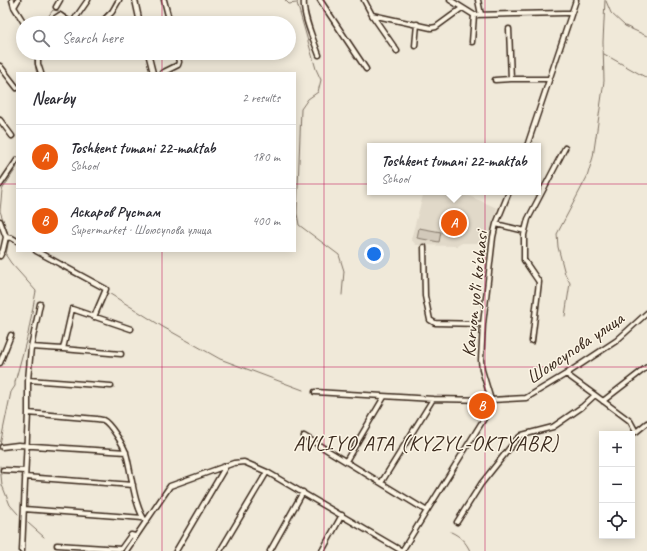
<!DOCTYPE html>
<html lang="en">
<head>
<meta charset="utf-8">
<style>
  :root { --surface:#fff; --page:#f2f2f3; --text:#2b2b33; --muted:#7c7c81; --line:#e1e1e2; --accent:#ea580c }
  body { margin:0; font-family:Caveat,sans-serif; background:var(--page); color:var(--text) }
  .controls { position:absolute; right:12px; bottom:12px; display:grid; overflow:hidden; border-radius:0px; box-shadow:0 2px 10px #0003 }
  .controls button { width:36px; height:36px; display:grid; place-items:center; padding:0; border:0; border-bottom:1px solid var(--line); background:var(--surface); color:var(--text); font:20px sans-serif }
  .you { position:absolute; left:374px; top:254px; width:14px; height:14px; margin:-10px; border:3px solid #fff; border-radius:50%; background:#1a73e8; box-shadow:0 0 0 6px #1a73e833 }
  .badge { display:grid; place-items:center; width:26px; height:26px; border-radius:50%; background:var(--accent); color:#fff; font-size:13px; font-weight:700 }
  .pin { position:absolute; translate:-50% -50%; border:2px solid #fff; box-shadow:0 1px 4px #0006 }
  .popup { position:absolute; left:367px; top:143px; width:174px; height:52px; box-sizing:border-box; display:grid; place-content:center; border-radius:0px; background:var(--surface); filter:drop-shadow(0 1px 3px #0005); font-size:13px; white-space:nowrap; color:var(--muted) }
  .popup b { font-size:15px; color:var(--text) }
  .popup::after { content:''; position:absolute; left:50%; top:100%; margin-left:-8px; border:8px solid transparent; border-top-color:var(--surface) }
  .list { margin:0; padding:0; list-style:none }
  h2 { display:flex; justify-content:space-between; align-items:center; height:52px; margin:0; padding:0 16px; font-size:17px }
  h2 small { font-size:13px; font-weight:400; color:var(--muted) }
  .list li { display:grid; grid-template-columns:26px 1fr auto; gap:12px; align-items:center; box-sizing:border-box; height:64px; padding:0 16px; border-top:1px solid var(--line) }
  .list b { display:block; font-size:15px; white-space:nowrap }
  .list p { margin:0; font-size:13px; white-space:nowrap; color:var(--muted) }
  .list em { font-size:13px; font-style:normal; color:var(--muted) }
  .icon { flex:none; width:22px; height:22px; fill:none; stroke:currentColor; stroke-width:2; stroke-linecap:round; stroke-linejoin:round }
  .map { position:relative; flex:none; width:647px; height:551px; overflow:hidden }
  .search { position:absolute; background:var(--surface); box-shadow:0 2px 10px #0003; left:16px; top:16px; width:280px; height:44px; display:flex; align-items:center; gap:10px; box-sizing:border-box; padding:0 14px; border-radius:22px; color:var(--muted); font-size:15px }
  .panel { position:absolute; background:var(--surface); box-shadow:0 2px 10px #0003; left:16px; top:72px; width:280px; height:180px; border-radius:0px }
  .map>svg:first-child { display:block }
  .built { fill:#e1d9c9 }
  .pitch { fill:#d2c9ba; stroke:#867a6c }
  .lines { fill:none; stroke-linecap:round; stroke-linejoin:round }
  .stream { stroke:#7e7163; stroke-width:1 }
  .minor-casing { stroke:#3b2a1e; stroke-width:7 }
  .minor { stroke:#fcf5e5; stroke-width:4 }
  .grid { fill:none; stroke:#c2185b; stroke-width:1; stroke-opacity:0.55 }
  .labels { text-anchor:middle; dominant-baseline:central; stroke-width:3; stroke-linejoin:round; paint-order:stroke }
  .street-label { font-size:19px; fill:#3b2a1e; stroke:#fcf5e5 }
  .quarter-label { font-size:21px; letter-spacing:1px; fill:#3b2a1e; stroke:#fcf5e5 }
</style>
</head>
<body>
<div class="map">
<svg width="647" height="551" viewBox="0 0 647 551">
  <rect width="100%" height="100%" fill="#f0e9d9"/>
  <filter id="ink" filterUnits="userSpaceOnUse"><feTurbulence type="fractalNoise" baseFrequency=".025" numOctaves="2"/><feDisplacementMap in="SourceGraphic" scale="8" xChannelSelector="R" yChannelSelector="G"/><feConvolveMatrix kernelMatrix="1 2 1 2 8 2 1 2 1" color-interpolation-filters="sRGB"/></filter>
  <g filter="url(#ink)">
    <path class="built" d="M424 192H460L497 208 487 243H462L457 246 416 245 411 239Z"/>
    <path class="pitch" d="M419 228 441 232 439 242 417 238Z"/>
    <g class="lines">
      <path class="stream" d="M285 0 289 4 296 3
        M298 0 297 3 316 69 321 80 318 92 308 99 301 109 297 213 299 225 339 255 344 271 342 295
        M606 1 611 13 625 26 647 36
        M77 21 78 23
        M43 23 53 10 59 11 72 19
        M96 23 111 8 115 0
        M34 53 36 70 37 73
        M604 54 647 78
        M8 234 0 211 2 190 17 167
        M6 255 9 239
        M58 267 99 288
        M107 292 163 327 220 359 303 390
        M565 316 570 283 565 274 558 247 557 234 587 177 593 157 604 81 603 42 605 0
        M0 445 11 392 15 386V382L28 334 36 291 11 263 5 254
        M0 466 2 485 10 505 18 514
        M28 523 44 537
        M451 532C460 536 466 542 470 551"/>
      <defs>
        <path id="minor" d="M12 0 14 7 24 23
          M135 0 140 23
          M164 0 170 23
          M304 0C302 14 314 41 319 55
          M320 0 366 69
          M364 0 372 15 397 51
          M450 0 474 15 564 13H571
          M478 0 481 15
          M14 7 18 0
          M56 7 60 0
          M372 15 431 28 436 27 462 8
          M50 23 54 19 60 15 71 23
          M72 23 88 0
          M101 23 112 12 119 0
          M509 29 511 79
          M472 42 474 15
          M415 46 417 24
          M38 53V64L41 73
          M148 53 153 73
          M0 66 17 88
          M162 73 178 65 179 62 177 53
          M495 80 511 79H549
          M0 120 12 136
          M527 146 576 0
          M0 185 17 160
          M0 221 6 237 3 250 0 256
          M496 224 525 231
          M6 237 12 238 17 241
          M424 247 425 296 430 320 435 323 483 324
          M36 251 106 289 94 317
          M532 341 539 282 524 260V235L528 219 565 148
          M31 347 63 349 121 354
          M63 349 72 309 131 329
          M0 363 11 335
          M566 374 595 395 630 421 636 432 647 423
          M28 380 111 386
          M315 392 433 399 491 400 526 398 566 374 616 341 625 333 647 313
          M603 401 647 367
          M28 413 97 419C99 419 102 420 103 420 110 423 124 446 126 453 132 474 133 504 146 522
          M304 436 427 511
          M2 447 18 445 126 452
          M346 461 384 397
          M3 470 25 471
          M25 477 133 485
          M381 483 433 399
          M24 509 143 518
          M457 522 481 484 516 440 522 435 553 427 582 407 595 395
          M57 545 121 549 131 535 135 536
          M22 551 28 413V380L31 347 40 304
          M126 551 170 486 234 463 244 462 267 472 402 551
          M176 551 226 466
          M220 551 267 472
          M270 551 303 492
          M322 551 342 515
          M402 551 482 422 488 412 491 400 482 370 481 360 483 324 493 237 496 224 509 192"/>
      </defs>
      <use href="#minor" class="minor-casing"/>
      <use href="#minor" class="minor"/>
    </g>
  </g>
  <path class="grid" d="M162 0V23M324 0V551M485 0V551M162 53V73M0 184H17M295 184H647M162 251V551M0 367H647"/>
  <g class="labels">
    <g class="street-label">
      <text transform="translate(475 294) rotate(-84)">Karvon yo‘li ko'chasi</text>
      <text transform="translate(575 348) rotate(-34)">Шоюсупова улица</text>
    </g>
    <g class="quarter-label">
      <text x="426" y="443">AVLIYO ATA (KYZYL-OKTYABR)</text>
    </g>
  </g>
</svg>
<div class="controls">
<button>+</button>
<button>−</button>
<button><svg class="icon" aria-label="locate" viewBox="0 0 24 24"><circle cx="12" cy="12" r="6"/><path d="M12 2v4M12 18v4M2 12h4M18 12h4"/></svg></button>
</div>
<div class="you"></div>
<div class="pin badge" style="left:454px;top:223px">A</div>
<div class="popup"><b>Toshkent tumani 22-maktab</b>School</div>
<div class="pin badge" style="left:482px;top:406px">B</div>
<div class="search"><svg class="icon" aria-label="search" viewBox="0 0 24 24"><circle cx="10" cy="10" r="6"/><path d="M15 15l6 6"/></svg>Search here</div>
<section class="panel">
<h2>Nearby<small>2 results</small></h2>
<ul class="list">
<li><span class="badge">A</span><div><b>Toshkent tumani 22-maktab</b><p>School</p></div><em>180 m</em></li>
<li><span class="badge">B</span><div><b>Аскаров Рустам</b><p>Supermarket · Шоюсупова улица</p></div><em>400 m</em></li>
</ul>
</section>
</div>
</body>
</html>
